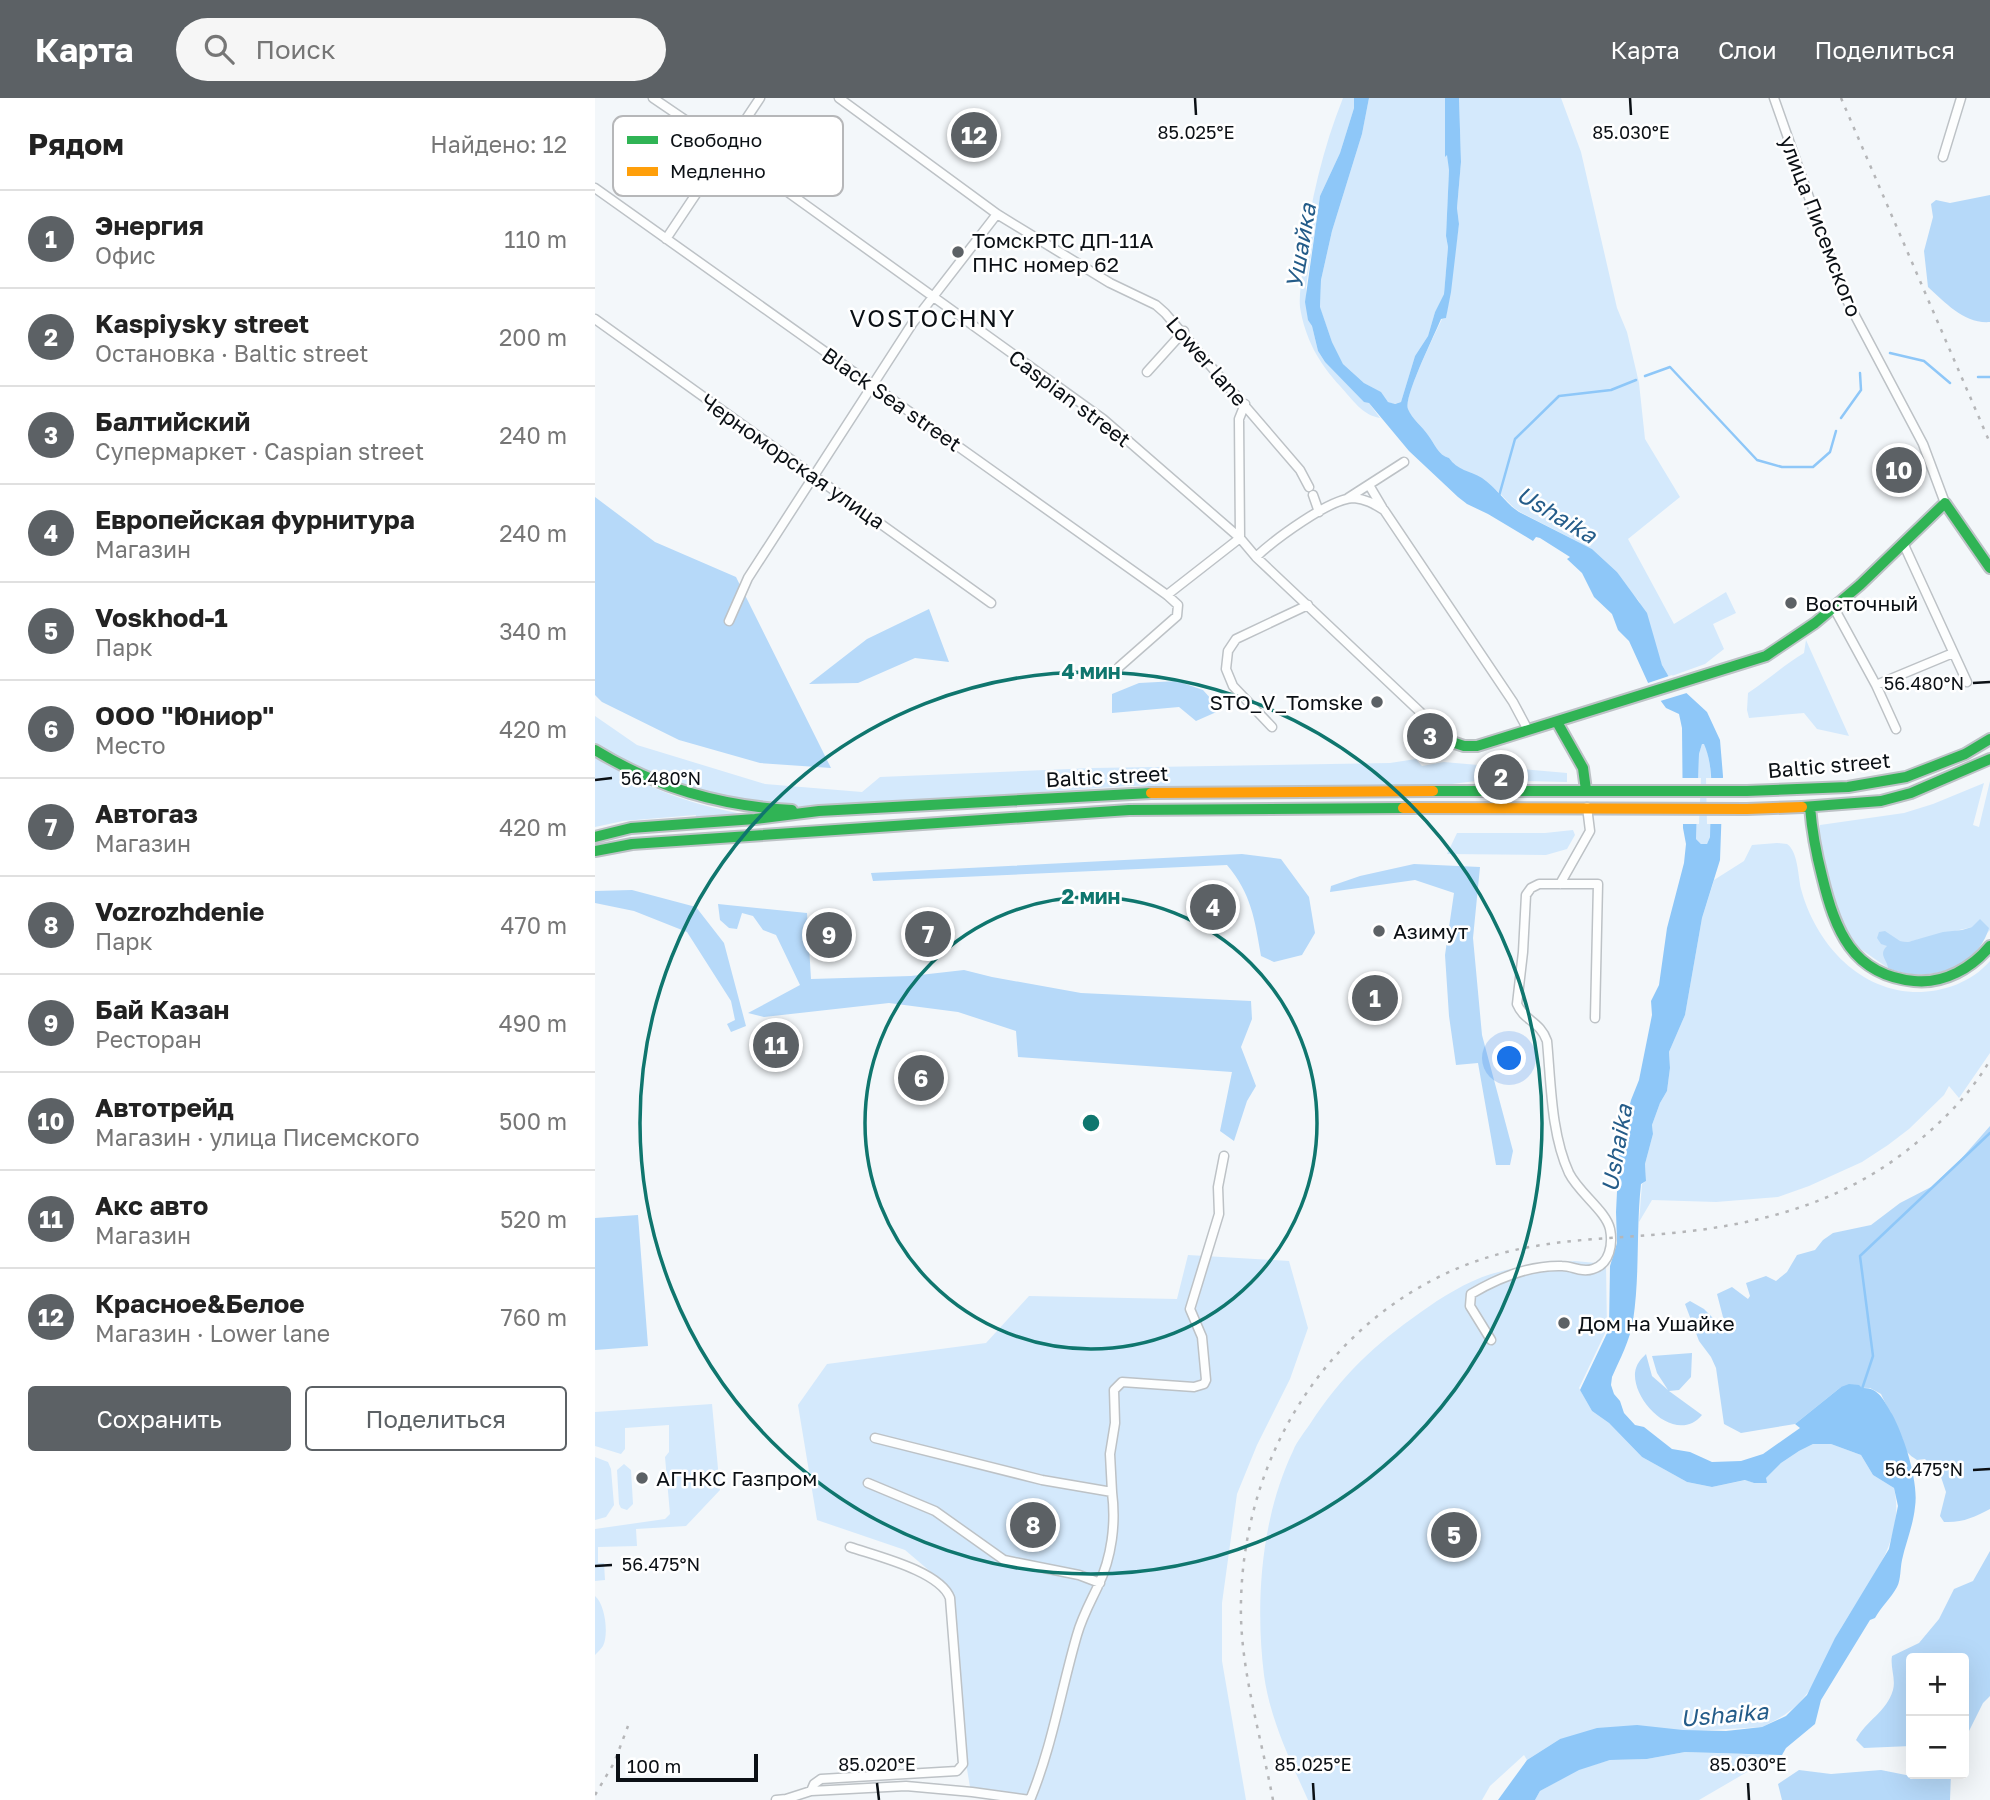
<!DOCTYPE html>
<html lang="ru">
<head>
<meta charset="utf-8">
<style>
  :root { --surface:#fff; --page:#f6f6f6; --text:#222; --muted:#767676; --line:#e0e0e0; --accent:#5c6165 }
  body { margin:0; font-family:"Golos Text",sans-serif; background:var(--page); color:var(--text) }
  .controls { position:absolute; right:21px; bottom:21px; display:grid; overflow:hidden; border-radius:7px; box-shadow:0 7px 28px #0002 }
  .controls button { width:63px; height:63px; display:grid; place-items:center; padding:0; border:0; border-bottom:2px solid var(--line); background:var(--surface); color:var(--text); font:35px sans-serif }
  .scale { position:absolute; left:21px; bottom:18px; width:142px; box-sizing:border-box; padding-left:7px; border:4px solid #0b1015; border-top:0; font-size:19px; line-height:24px; white-space:nowrap; color:#0b1015; -webkit-text-stroke:5px #fff; paint-order:stroke }
  .you { position:absolute; left:915px; top:961px; width:24px; height:24px; margin:-18px; border:5px solid #fff; border-radius:50%; background:#1a73e8; box-shadow:0 0 0 10px #1a73e833 }
  .badge { display:grid; place-items:center; width:46px; height:46px; border-radius:50%; background:var(--accent); color:#fff; font-size:23px; font-weight:700 }
  .pin { position:absolute; translate:-50% -50%; border:4px solid #fff; box-shadow:0 2px 7px #0006 }
  .list { margin:0; padding:0; list-style:none }
  h2 { display:flex; justify-content:space-between; align-items:center; height:91px; margin:0; padding:0 28px; font-size:30px }
  h2 small { font-size:23px; font-weight:400; color:var(--muted) }
  .list li { display:grid; grid-template-columns:46px 1fr auto; gap:21px; align-items:center; box-sizing:border-box; height:98px; padding:0 28px; border-top:2px solid var(--line) }
  .list b { display:block; font-size:26px; white-space:nowrap }
  .list p { margin:0; font-size:23px; white-space:nowrap; color:var(--muted) }
  .list em { font-size:23px; font-style:normal; color:var(--muted) }
  .actions { display:flex; gap:14px; padding:21px 28px }
  .actions a { flex:1; padding:16px 0; border:2px solid var(--accent); border-radius:7px; text-align:center; font-size:24px; color:var(--accent) }
  .actions .main { background:var(--accent); color:#fff }
  .icon { flex:none; width:38px; height:38px; fill:none; stroke:currentColor; stroke-width:2; stroke-linecap:round; stroke-linejoin:round }
  .map { position:relative; flex:none; width:1395px; height:1702px; overflow:hidden }
  header { display:flex; align-items:center; gap:42px; box-sizing:border-box; height:98px; padding:0 35px; background:var(--accent); color:#fff }
  header strong { font-size:33px }
  nav { display:flex; gap:38px; margin-inline-start:auto; font-size:24px }
  .search { width:490px; height:63px; background:var(--page); display:flex; align-items:center; gap:18px; box-sizing:border-box; padding:0 24px; border-radius:38px; color:var(--muted); font-size:26px }
  main { display:flex }
  aside { flex:1; background:var(--surface) }
  .map>svg:first-child { display:block }
  .green { fill:#d4e9fc }
  .forest { fill:#b6d9f9 }
  .water { fill:#8ec7f8; fill-rule:evenodd }
  .pier { fill:#f3f7fa }
  .lines { fill:none; stroke-linecap:round; stroke-linejoin:round }
  .stream { stroke:#8ec7f8; stroke-width:2.5 }
  .street-casing { stroke:#bdc2c6; stroke-width:11 }
  .fast-casing { stroke:#bdc2c6; stroke-width:14 }
  .slow-casing { stroke:#bdc2c6; stroke-width:14 }
  .street { stroke:#fdfefe; stroke-width:8 }
  .fast { stroke:#30b455; stroke-width:10 }
  .slow { stroke:#ff9f0a; stroke-width:10 }
  .rail { stroke:#b5b6b8; stroke-width:2.5; stroke-dasharray:3.5 7; stroke-linecap:butt }
  .ticks { fill:none; stroke:#0b1015; stroke-width:2.5 }
  .ring { fill:none; stroke:#0f766e; stroke-width:3.5 }
  .poi-dot { fill:#5c6165; stroke:#fff; stroke-width:2.5 }
  .labels { text-anchor:middle; dominant-baseline:central; stroke-width:5; stroke-linejoin:round; paint-order:stroke }
  .street-label { font-size:21px; fill:#0b1015; stroke:#fff }
  .poi-label { font-size:21px; fill:#0b1015; stroke:#fff; text-anchor:start }
  .water-label { font-size:23px; font-style:italic; fill:#245c89; stroke:#fff }
  .quarter-label { font-size:24px; letter-spacing:2px; fill:#0b1015; stroke:#fff }
  .key { fill:#fff; stroke:#b6b7b9; stroke-width:2 }
  .key-label { font-size:19px; fill:#0b1015 }
  .ticks-label { font-size:18px; text-anchor:middle; fill:#0b1015; stroke:#fff; stroke-width:5; stroke-linejoin:round; paint-order:stroke }
  .centre { fill:#0f766e; stroke:#fff; stroke-width:3.5 }
  .ring-label { font-size:21px; text-anchor:middle; font-weight:bold; fill:#0f766e; stroke:#fff; stroke-width:5; stroke-linejoin:round; paint-order:stroke }
</style>
</head>
<body>
<header>
<strong>Карта</strong>
<div class="search"><svg class="icon" aria-label="search" viewBox="0 0 24 24"><circle cx="10" cy="10" r="6"/><path d="M15 15l6 6"/></svg>Поиск</div>
<nav><a>Карта</a><a>Слои</a><a>Поделиться</a></nav>
</header>
<main>
<aside>
<h2>Рядом<small>Найдено: 12</small></h2>
<ul class="list">
<li><span class="badge">1</span><div><b>Энергия</b><p>Офис</p></div><em>110 m</em></li>
<li><span class="badge">2</span><div><b>Kaspiysky street</b><p>Остановка · Baltic street</p></div><em>200 m</em></li>
<li><span class="badge">3</span><div><b>Балтийский</b><p>Супермаркет · Caspian street</p></div><em>240 m</em></li>
<li><span class="badge">4</span><div><b>Европейская фурнитура</b><p>Магазин</p></div><em>240 m</em></li>
<li><span class="badge">5</span><div><b>Voskhod-1</b><p>Парк</p></div><em>340 m</em></li>
<li><span class="badge">6</span><div><b>ООО &quot;Юниор&quot;</b><p>Место</p></div><em>420 m</em></li>
<li><span class="badge">7</span><div><b>Автогаз</b><p>Магазин</p></div><em>420 m</em></li>
<li><span class="badge">8</span><div><b>Vozrozhdenie</b><p>Парк</p></div><em>470 m</em></li>
<li><span class="badge">9</span><div><b>Бай Казан</b><p>Ресторан</p></div><em>490 m</em></li>
<li><span class="badge">10</span><div><b>Автотрейд</b><p>Магазин · улица Писемского</p></div><em>500 m</em></li>
<li><span class="badge">11</span><div><b>Акс авто</b><p>Магазин</p></div><em>520 m</em></li>
<li><span class="badge">12</span><div><b>Красное&amp;Белое</b><p>Магазин · Lower lane</p></div><em>760 m</em></li>
</ul>
<div class="actions"><a class="main">Сохранить</a><a>Поделиться</a></div>
</aside>
<div class="map">
<svg width="1395" height="1702" viewBox="0 0 1395 1702">
  <rect width="100%" height="100%" fill="#f3f7fa"/>
  <path class="green" d="M748 0H759V10L745 55 725 98 711 189 713 221 717 228 723 253 730 264 769 303 774 305 785 320C767 317 758 302 745 288 724 265 710 241 705 209 704 199 706 187 707 177 712 117 726 55 748 0Z
    M774 0H850L854 72 851 138 853 149 849 196 840 214 833 238 820 258 806 304 799 306 793 304 785 294 769 285 748 266 737 244 725 210 726 182 737 133 767 36Z
    M864 0H966L986 54 1022 210 1032 234 1044 285 1050 341 1085 399 1033 441 1079 526 1131 494 1141 515 1118 526 1129 551 1110 566 1074 579 1067 567 1044 503 1031 489 1022 474 997 451 925 414C914 407 909 398 900 391 885 380 865 375 854 360 843 357 840 346 833 337 827 328 817 321 813 311 808 300 840 236 847 221L851 220 864 126 862 110 866 64Z
    M1211 542 1254 638 1222 631 1209 615 1154 620 1152 612 1153 595C1173 582 1189 567 1209 555Z
    M0 618 42 647 170 686 267 694 285 679 498 670 795 665 821 661 827 668 849 664 972 675V684L889 682 841 688H533L233 709 165 708 65 684 0 649Z
    M1107 646H1110C1120 674 1115 710 1115 739L1112 746H1106L1101 741 1104 656Z
    M0 659C50 690 96 707 154 717L100 721 101 717 28 723 0 729Z
    M1395 683V832L1392 835 1377 829 1313 844 1305 843 1292 848 1293 870 1264 850 1253 835 1244 816 1223 746 1225 727 1309 715 1338 706 1389 685 1378 727 1384 729Z
    M978 732 980 737 972 751 951 757 852 756 862 735H950Z
    M1182 745 1192 746C1203 753 1203 778 1206 791 1220 843 1261 891 1318 894 1346 895 1376 885 1395 863V955L1364 1000 1354 988 1349 997 1314 1031 1293 1047 1267 1064 1214 1088 1183 1099 1121 1104 1057 1102 1044 1124 1047 1086 1051 1083 1050 1066 1058 1036 1057 1027 1065 1005 1072 993 1075 970 1074 954 1090 917 1107 820 1119 782 1149 763 1157 747Z
    M593 1157 694 1163 713 1230 695 1281 662 1347 642 1396 627 1505V1563L651 1702H440L428 1697 375 1689 371 1665 359 1497 350 1486 310 1452 222 1422 203 1307 232 1266 391 1245 434 1198 582 1201Z
    M980 1163 1011 1166 1012 1231 984 1290 997 1313 1014 1325 1047 1359 1092 1384 1117 1389 1151 1382 1159 1385 1171 1380 1186 1365 1204 1353 1218 1346H1236L1266 1357 1278 1377 1299 1390C1312 1448 1265 1493 1240 1541 1230 1559 1224 1582 1210 1598 1198 1613 1184 1621 1167 1629L965 1641 932 1662 929 1657 895 1688 887 1702H713C695 1662 675 1621 669 1577 660 1504 666 1420 698 1353 702 1343 709 1335 715 1326 747 1277 779 1247 826 1214 847 1199 871 1184 896 1176 923 1168 951 1165 980 1163Z
    M117 1306 125 1392 91 1428 41 1431 42 1448 3 1449V1465H9L10 1482 0 1483V1431L70 1421 75 1416 70 1359 74 1354V1327L30 1330V1351L26 1356 0 1348V1314Z
    M0 1359 13 1364 16 1371 19 1407 11 1419 0 1422Z
    M29 1366 36 1372 38 1406 32 1412 26 1410 24 1406 22 1372Z
    M0 1498C10 1506 14 1536 8 1548 6 1551 3 1554 0 1557Z
    M1090 1654 1174 1657 1171 1663 1104 1702H940L945 1693 984 1671 1015 1662 1052 1661Z"/>
  <path class="forest" d="M1395 97V224C1369 226 1351 205 1333 189L1329 153 1338 119 1336 106 1341 102 1355 105Z
    M0 399 60 444 141 479 236 670 165 665 84 642 7 604 0 597Z
    M334 511 354 564 320 560 263 585 214 586 272 541Z
    M582 583 608 592 626 612 601 623 584 609 517 615V596L544 585Z
    M647 756 686 761 714 799 720 835 707 857 679 864 666 858C660 822 656 795 632 767L278 783 276 775Z
    M819 766 885 769 878 840 887 937 918 1053 915 1067H901L883 965 861 967 854 918 850 857 859 795 820 782 735 794 736 788 765 778Z
    M37 792 101 809 129 845 151 928 136 934 132 926 140 922 136 903 92 834 39 813 0 805V793Z
    M123 806 212 815 216 881 316 878 369 872 397 879 486 895 656 903 657 921 646 949 661 988 652 1003 639 1043 625 1033 637 974 423 959 421 933 363 914 294 905 169 919 153 915 205 887 181 837 168 832 158 818 147 815 142 831 134 830 125 822Z
    M1385 821 1394 830C1382 872 1329 886 1293 870 1292 861 1283 857 1292 848L1286 846 1282 840 1284 834 1290 833 1305 843 1313 844 1348 834 1367 832 1377 829Z
    M1395 1028V1411C1379 1419 1368 1425 1349 1424L1345 1418 1351 1394 1343 1370H1338L1330 1361 1322 1362C1314 1357 1308 1352 1308 1342L1286 1296 1275 1290 1246 1289 1200 1326 1146 1335 1129 1326 1121 1270 1116 1259 1104 1243 1090 1206 1095 1203 1109 1211 1123 1225 1129 1223 1122 1196 1137 1189 1153 1201 1155 1198 1151 1185 1171 1178 1181 1183 1192 1174 1202 1157 1220 1152 1228 1142 1238 1135 1276 1127 1305 1105 1336 1089 1366 1061Z
    M43 1117 53 1248 0 1252V1120Z
    M1097 1255 1096 1279 1084 1292 1074 1293 1107 1317C1082 1347 1038 1305 1040 1275 1041 1266 1046 1261 1051 1256L1057 1278 1073 1292 1062 1275 1057 1258Z
    M1395 1453V1598L1388 1605 1369 1643V1560H1316V1648L1269 1650 1261 1642C1271 1622 1291 1615 1298 1592 1301 1581 1295 1569 1297 1558L1324 1545 1344 1521 1359 1491 1378 1483Z
    M1204 1672 1236 1676 1286 1672 1311 1677 1356 1676 1355 1702H1187L1183 1686Z"/>
  <path class="water" d="M759 0H774L767 36 737 133 726 182 725 209 737 244 748 266 769 285 786 294 793 304 800 306 806 304 820 258 833 238 840 214 849 196 853 149 851 138 854 72 852 57 850 59V0H864L866 64 862 110 864 126 856 194 851 220 846 221C840 236 808 300 813 311 817 321 827 328 833 337 840 346 843 357 854 360 862 372 875 373 887 380 902 390 910 405 924 414L997 451 1022 474 1052 515 1067 567 1074 579 1112 614 1125 642 1128 678 1125 762 1107 820 1090 917 1074 954 1075 970 1072 993 1065 1005 1057 1027 1058 1036 1050 1066 1051 1083 1046 1086C1041 1132 1045 1177 1038 1223 1035 1242 1025 1261 1017 1279L1016 1287 1019 1296 1025 1303 1029 1315 1040 1327 1049 1329 1077 1351 1095 1354 1117 1364 1146 1363 1168 1356 1205 1330 1200 1326 1246 1289 1254 1286 1264 1287 1267 1290C1284 1289 1289 1303 1297 1316 1309 1338 1324 1384 1320 1409 1318 1428 1311 1444 1307 1462 1305 1471 1306 1481 1302 1489 1296 1500 1286 1509 1280 1520L1275 1522 1226 1602 1220 1626 1191 1650 1187 1657 1090 1654 1052 1661 1015 1662 984 1672 945 1693 940 1702H903L932 1662 965 1641 1002 1630 1042 1627 1088 1632 1131 1633 1167 1629 1191 1618 1212 1597 1240 1540 1294 1451 1303 1408 1299 1390 1278 1377 1266 1357 1236 1346H1218L1204 1353 1186 1365 1171 1380 1172 1385H1159L1150 1382 1117 1389 1092 1384 1047 1359 1014 1325 997 1313 985 1292 1014 1231 1015 1168 1022 1145 1021 1114 1024 1053 1036 1002 1044 982 1057 917 1056 903 1064 887 1072 830 1089 765 1091 746 1088 730 1087 630 1084 616 1071 610 1054 587 1034 543 1023 532 1017 516 999 499 987 475 972 461 975 459 945 440 941 439 938 443 893 416 872 406 863 399 814 353 774 305 769 304 730 264 723 253 717 228 713 222 710 204 725 98 745 55 759 10ZM1107 646H1109C1121 673 1115 710 1115 739L1112 746H1106L1101 741 1104 656Z"/>
  <path class="pier" d="M1077 577 1095 594 1062 604 1050 586Z
    M1085 680H1106L1104 726H1085Z
    M1111 680H1131V726H1112Z"/>
  <g class="lines">
    <path class="stream" d="M1295 255 1329 263 1355 285
      M1050 278 1075 269 1162 362 1187 369H1218L1235 354 1241 333
      M1383 279H1395
      M1246 320 1266 292 1265 275
      M904 398 920 341 964 298 1016 292 1041 282
      M1267 1291 1278 1258 1265 1158 1395 1035"/>
    <defs>
      <path id="street" d="M58 0 133 51 508 321 645 440 661 459 857 644
        M244 0 402 116 515 185 561 207 570 215 705 372 714 389
        M1179 0 1247 193 1328 346 1350 405
        M1348 59 1366 0
        M0 90 572 497 583 507 582 518 524 569
        M71 141 165 0
        M0 221 396 505
        M552 274 589 233
        M774 387 787 409
        M718 397 724 414
        M753 400 809 364
        M1309 447 1372 584
        M661 459C679 442 735 400 759 400 771 401 779 406 789 412L918 604 933 632
        M572 497 645 440 644 321 650 306
        M1239 510 1281 587 1301 631
        M134 523 153 480 317 226 402 116
        M1281 587 1358 555
        M677 629 638 588 631 571 633 553 641 541 713 507
        M965 786 995 733 992 709
        M896 1242 875 1208 876 1196C903 1180 935 1167 967 1168 978 1168 986 1175 998 1171 1015 1166 1018 1146 1015 1131 1011 1113 984 1095 974 1075 956 1036 956 985 952 943 945 923 929 923 922 906L928 854 931 797 936 790 944 786H1003L1000 920
        M273 1385 340 1413 409 1462 484 1477 505 1485
        M517 1394 515 1356 520 1325 519 1292 527 1284 599 1289 609 1286 611 1282 607 1239 595 1211 624 1116 623 1089 629 1058
        M216 1693 311 1688 377 1694 435 1702C457 1649 466 1592 482 1537 487 1519 495 1505 503 1488 517 1459 521 1425 517 1394L447 1382 280 1340
        M181 1702 191 1701 216 1693 219 1686 226 1681 362 1673 368 1666 355 1500C345 1473 281 1458 255 1449"/>
      <path id="fast" d="M962 624 988 670 991 692
        M857 644 869 648H882L1171 558 1220 525 1265 487 1350 405 1395 470
        M0 652C62 690 125 708 197 712
        M838 693H1152L1253 689 1311 679 1370 656 1395 641
        M1207 709 1286 703 1316 695 1395 661
        M1215 709C1217 733 1221 755 1227 778 1240 832 1257 877 1319 883 1349 886 1377 870 1395 848
        M0 739 36 730 160 721 224 713 556 695
        M0 753 37 746 534 712 808 710"/>
      <path id="slow" d="M556 695 838 693
        M808 710 1152 711 1207 709"/>
    </defs>
    <use href="#street" class="street-casing"/>
    <use href="#fast" class="fast-casing"/>
    <use href="#slow" class="slow-casing"/>
    <use href="#street" class="street"/>
    <use href="#fast" class="fast"/>
    <use href="#slow" class="slow"/>
    <path class="rail" d="M1246 0 1395 345
      M0 1697 19 1665 33 1628
      M678 1702C666 1638 644 1568 646 1503 650 1328 768 1173 947 1147 983 1141 1020 1140 1056 1137 1157 1129 1249 1108 1327 1040 1353 1018 1378 992 1395 962"/>
  </g>
  <path class="ticks" d="M600 0 601 17M1035 0 1036 17M1378 585 1395 584M0 682 17 680M1378 1372 1395 1371M0 1468 17 1467M282 1685 284 1702M718 1685 719 1702M1153 1685 1154 1702"/>
  <g class="ring">
    <circle cx="496" cy="1025" r="226"/>
    <circle cx="496" cy="1025" r="451"/>
  </g>
  <g class="poi-dot">
    <circle cx="363" cy="154" r="7"/>
    <circle cx="1196" cy="505" r="7"/>
    <circle cx="782" cy="604" r="7"/>
    <circle cx="784" cy="833" r="7"/>
    <circle cx="969" cy="1225" r="7"/>
    <circle cx="47" cy="1380" r="7"/>
  </g>
  <g class="labels">
    <g class="street-label">
      <text transform="translate(1226 128) rotate(69)">улица Писемского</text>
      <text transform="translate(612 263) rotate(49)">Lower lane</text>
      <text transform="translate(475 300) rotate(37)">Caspian street</text>
      <text transform="translate(297 301) rotate(35)">Black Sea street</text>
      <text transform="translate(198 363) rotate(35)">Черноморская улица</text>
      <text transform="translate(1234 667) rotate(-5)">Baltic street</text>
      <text transform="translate(512 678) rotate(-3)">Baltic street</text>
    </g>
    <g class="poi-label">
      <text x="377" y="142">ТомскРТС ДП-11А<tspan x="377" dy="24">ПНС номер 62</tspan></text>
      <text x="1210" y="505">Восточный</text>
      <text x="768" y="604" text-anchor="end">STO_V_Tomske</text>
      <text x="798" y="833">Азимут</text>
      <text x="983" y="1225">Дом на Ушайке</text>
      <text x="61" y="1380">АГНКС Газпром</text>
    </g>
    <g class="water-label">
      <text transform="translate(705 148) rotate(-80)">Ушайка</text>
      <text transform="translate(962 416) rotate(31)">Ushaika</text>
      <text transform="translate(1021 1050) rotate(-80)">Ushaika</text>
      <text transform="translate(1129 1616) rotate(-5)">Ushaika</text>
    </g>
    <g class="quarter-label">
      <text x="338" y="219">VOSTOCHNY</text>
    </g>
  </g>
  <rect x="18" y="18" width="230" height="80" rx="10" class="key"/>
  <rect x="32" y="38" width="31" height="8" fill="#30b455"/>
  <rect x="32" y="69" width="31" height="9" fill="#ff9f0a"/>
  <g class="key-label">
    <text x="75" y="49">Свободно</text>
    <text x="75" y="80">Медленно</text>
  </g>
  <g class="ticks-label">
    <text x="601" y="41">85.025°E</text>
    <text x="1036" y="41">85.030°E</text>
    <text x="1329" y="592">56.480°N</text>
    <text x="66" y="687">56.480°N</text>
    <text x="1329" y="1378">56.475°N</text>
    <text x="66" y="1473">56.475°N</text>
    <text x="282" y="1673">85.020°E</text>
    <text x="718" y="1673">85.025°E</text>
    <text x="1153" y="1673">85.030°E</text>
  </g>
  <circle cx="496" cy="1025" r="10" class="centre"/>
  <g class="ring-label">
    <text x="496" y="581">4 мин</text>
    <text x="496" y="806">2 мин</text>
  </g>
</svg>
<div class="controls">
<button>+</button>
<button>−</button>
</div>
<div class="scale">100 m</div>
<div class="you"></div>
<div class="pin badge" style="left:780px;top:900px">1</div>
<div class="pin badge" style="left:906px;top:679px">2</div>
<div class="pin badge" style="left:835px;top:638px">3</div>
<div class="pin badge" style="left:618px;top:809px">4</div>
<div class="pin badge" style="left:859px;top:1437px">5</div>
<div class="pin badge" style="left:326px;top:980px">6</div>
<div class="pin badge" style="left:333px;top:836px">7</div>
<div class="pin badge" style="left:438px;top:1427px">8</div>
<div class="pin badge" style="left:234px;top:837px">9</div>
<div class="pin badge" style="left:1304px;top:372px">10</div>
<div class="pin badge" style="left:181px;top:947px">11</div>
<div class="pin badge" style="left:379px;top:37px">12</div>
</div>
</main>
</body>
</html>
